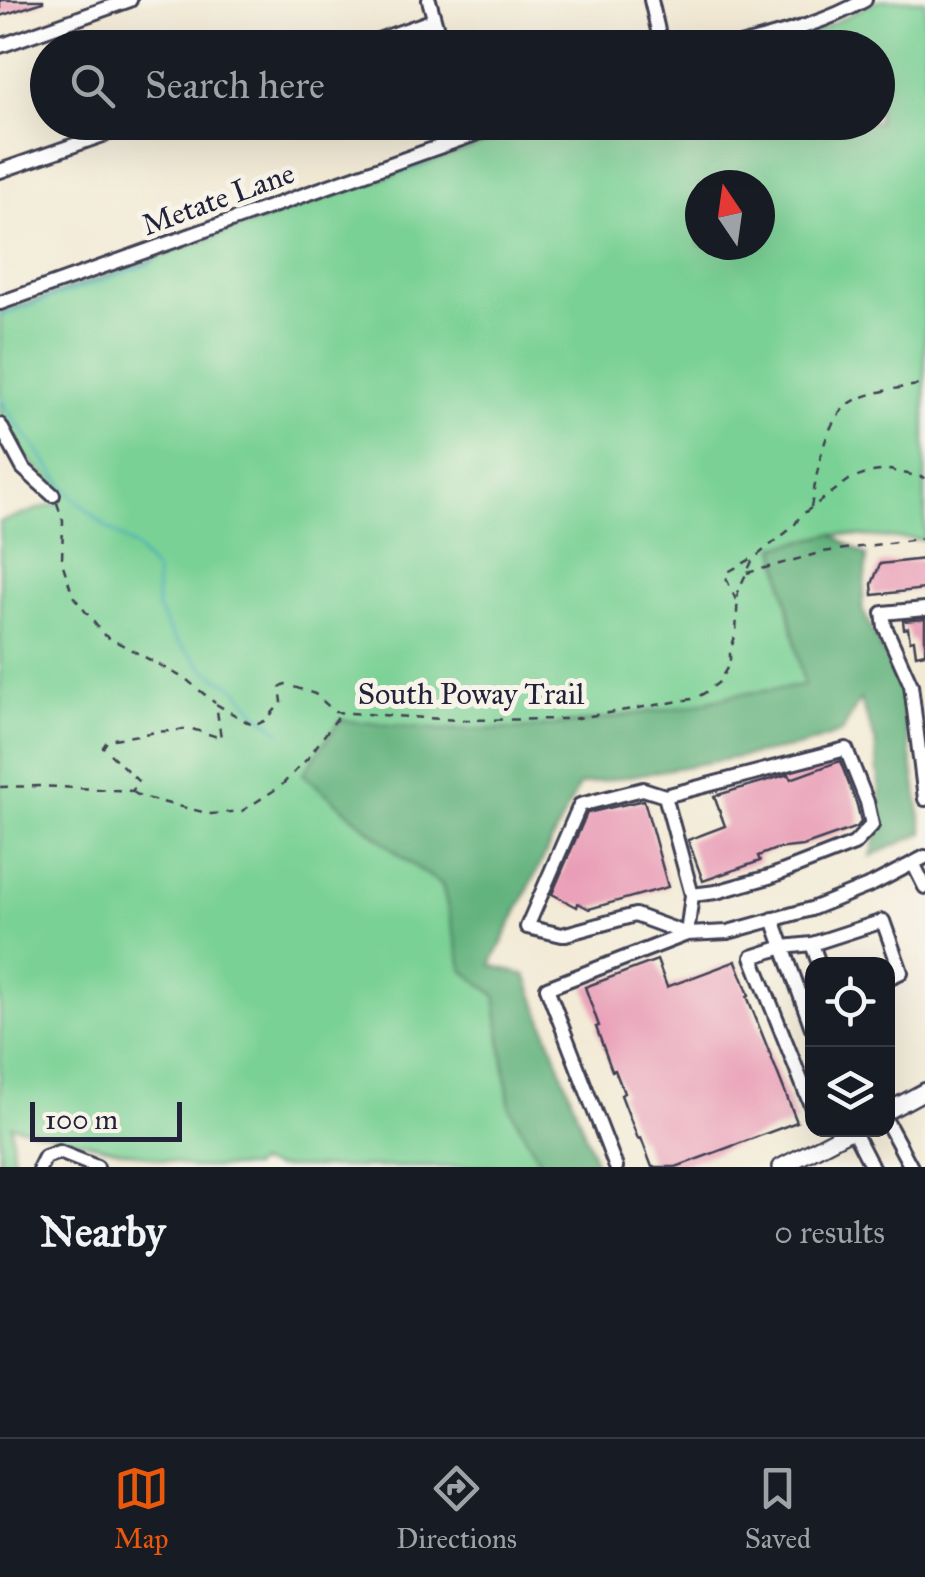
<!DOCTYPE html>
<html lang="en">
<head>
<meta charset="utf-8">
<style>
  :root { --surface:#171b24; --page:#20242c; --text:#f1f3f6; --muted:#9ea1a6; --line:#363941; --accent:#ea580c }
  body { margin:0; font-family:"IM FELL Great Primer",serif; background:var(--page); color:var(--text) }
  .controls { position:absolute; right:30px; bottom:30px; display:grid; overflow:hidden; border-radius:20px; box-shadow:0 10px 40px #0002 }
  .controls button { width:90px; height:90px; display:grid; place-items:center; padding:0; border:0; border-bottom:2px solid var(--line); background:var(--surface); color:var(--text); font:50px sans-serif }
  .compass { position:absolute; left:685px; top:170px; width:90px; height:90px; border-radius:50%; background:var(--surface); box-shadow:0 10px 40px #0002; rotate:347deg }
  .scale { position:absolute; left:30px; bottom:25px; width:152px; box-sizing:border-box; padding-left:10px; border:5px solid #22223b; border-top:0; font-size:28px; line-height:35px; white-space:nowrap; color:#22223b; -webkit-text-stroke:8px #f7f3e8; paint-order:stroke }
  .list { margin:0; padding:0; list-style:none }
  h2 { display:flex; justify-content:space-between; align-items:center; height:130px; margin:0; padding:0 40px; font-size:42px }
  h2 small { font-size:32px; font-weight:400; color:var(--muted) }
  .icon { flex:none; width:55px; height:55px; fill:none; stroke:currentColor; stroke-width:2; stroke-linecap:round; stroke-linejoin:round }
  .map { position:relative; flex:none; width:925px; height:1167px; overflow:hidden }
  .search { position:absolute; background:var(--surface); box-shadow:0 10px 40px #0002; left:30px; right:30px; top:30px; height:110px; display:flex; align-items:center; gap:25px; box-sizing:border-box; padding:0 35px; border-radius:55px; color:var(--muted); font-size:38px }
  .sheet { height:270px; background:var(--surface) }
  nav { display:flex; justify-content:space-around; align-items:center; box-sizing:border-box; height:140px; border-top:2px solid var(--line); background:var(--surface); font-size:28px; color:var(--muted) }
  nav a { display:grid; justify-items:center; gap:5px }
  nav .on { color:var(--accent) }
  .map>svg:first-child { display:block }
  .green { fill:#7ad195; stroke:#4e7a68; stroke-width:2.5; fill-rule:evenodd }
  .forest { fill:#63b37e; stroke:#426a5c; stroke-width:2.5 }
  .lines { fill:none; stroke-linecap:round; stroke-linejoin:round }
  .stream { stroke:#3ea8be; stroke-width:2.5 }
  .building { fill:#e99bb6 }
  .minor-casing { stroke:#414052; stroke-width:18 }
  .major-casing { stroke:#414052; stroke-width:20 }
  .path { stroke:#414052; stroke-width:2.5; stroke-dasharray:8 8; stroke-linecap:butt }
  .minor { stroke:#fff; stroke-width:12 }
  .major { stroke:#fff; stroke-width:15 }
  .labels { text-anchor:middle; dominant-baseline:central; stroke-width:10; stroke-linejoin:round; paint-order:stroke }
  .street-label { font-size:30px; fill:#22223b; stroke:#f7f3e8 }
</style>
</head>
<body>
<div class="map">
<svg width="925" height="1167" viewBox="0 0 925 1167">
  <rect width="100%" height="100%" fill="#f7f3e8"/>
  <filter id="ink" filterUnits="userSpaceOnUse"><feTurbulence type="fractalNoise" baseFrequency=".01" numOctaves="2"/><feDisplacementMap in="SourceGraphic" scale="20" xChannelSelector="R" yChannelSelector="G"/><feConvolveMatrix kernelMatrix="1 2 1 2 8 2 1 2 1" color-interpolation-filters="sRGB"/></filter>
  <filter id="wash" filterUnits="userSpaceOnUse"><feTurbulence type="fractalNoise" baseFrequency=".0048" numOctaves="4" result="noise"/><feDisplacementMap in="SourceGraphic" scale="40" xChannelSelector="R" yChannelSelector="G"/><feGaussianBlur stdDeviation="2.25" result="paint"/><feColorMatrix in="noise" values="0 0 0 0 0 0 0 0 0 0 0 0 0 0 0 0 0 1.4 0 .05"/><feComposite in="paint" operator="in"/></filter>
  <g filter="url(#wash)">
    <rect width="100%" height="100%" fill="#f2ead5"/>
    <path class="green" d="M879 0H925V540L832 534 776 547 805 686 733 695 690 706 577 723 523 729 443 730 304 774 404 859 442 885 463 970 495 995 510 1108 543 1167H277L258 1163 252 1167H193L11 1125 14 1167H0V522L60 502 56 485 24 455 0 414V312L494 140 495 135 509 131 513 134 545 122H878V48L759 47 815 32ZM700 185H760V245H700Z"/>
    <path class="forest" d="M832 534 867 556 862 609 901 691 923 833 871 856 882 816 875 740 860 699 842 732 802 746 579 785 491 965 526 975 597 1167H543L510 1108 495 995 463 970 442 885 404 859 303 774 340 720 443 730 523 729 577 723 690 706 733 695 804 686 776 547Z"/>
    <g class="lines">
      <path class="stream" d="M509 131 535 122
        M0 316 149 264 169 250 384 174 402 171 489 137
        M0 397 7 410 71 495 105 526 136 548 156 572 157 607 173 638 206 670 237 689 256 712 281 732"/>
    </g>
    <g id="blocks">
      <path class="building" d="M0 0H43V2L0 16Z
        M925 559V589L873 595 872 584 880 564Z
        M925 619V653L916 655 914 640 910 641 908 628 904 629 903 621Z
        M840 761 857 805 861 822 857 827 803 846 776 849 758 856 760 861 703 881 688 840 725 826 714 796 789 774 791 779Z
        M644 800 668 887 589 909 578 903 577 907 552 894 587 813Z
        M657 960 667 987 736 961 749 995 747 996 797 1122 676 1167H652L641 1138 638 1139 621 1095 624 1093 615 1070 612 1071 596 1027 599 1026 585 987Z"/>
    </g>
  </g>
  <g filter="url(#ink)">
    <use href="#blocks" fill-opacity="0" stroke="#414052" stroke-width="2.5"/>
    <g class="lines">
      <defs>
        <path id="minor" d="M429 0 442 48
          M651 0 662 48
          M0 46 130 0
          M356 48 434 20
          M729 48C776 35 823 24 865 0
          M0 171 140 122
          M0 303 509 122
          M0 425 23 468 53 495
          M925 609 883 613 885 627 911 685 925 799
          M665 796 643 789 580 805 527 927 562 935 635 915 687 934
          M913 863 925 887
          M773 919 783 947 812 944 883 921 901 972 888 978
          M687 934 692 895 665 796 846 749 867 802 872 825 854 844 769 877 716 892 692 895
          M812 944 819 964
          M812 1028 783 947 752 957 812 1108
          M888 1124 911 1167
          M853 1130 872 1167
          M40 1167 45 1157 59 1152 97 1167
          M616 1167 547 988 687 934 728 932 811 909 873 884 925 857"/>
        <path id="major" d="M888 1111 925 1091
          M781 1167 852 1130"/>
      </defs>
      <use href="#minor" class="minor-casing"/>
      <use href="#major" class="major-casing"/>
      <path class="path" d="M57 503 63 521 62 562 73 596 104 635 187 680 215 703
        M811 507C817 476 822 424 849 404 865 392 905 387 925 384
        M747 573 823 552 925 538
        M736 600 726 578 728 572 751 559
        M0 787 41 786 132 791 139 782 103 747 108 740 156 732 192 729 221 738 216 704 254 726 266 720 282 702 280 687 285 684 315 694 335 712 456 720 572 719 692 699 703 694 718 683 730 663V651L736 634 738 591 753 559 794 526 800 516 849 480 872 472 890 470 925 478
        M133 792 141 797 211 814 242 811 281 786 308 758 340 714"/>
      <use href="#minor" class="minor"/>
      <use href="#major" class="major"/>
    </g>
  </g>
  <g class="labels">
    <g class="street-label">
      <text transform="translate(218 199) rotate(-20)">Metate Lane</text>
      <text x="471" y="694">South Poway Trail</text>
    </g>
  </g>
</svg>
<div class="controls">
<button><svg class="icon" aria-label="locate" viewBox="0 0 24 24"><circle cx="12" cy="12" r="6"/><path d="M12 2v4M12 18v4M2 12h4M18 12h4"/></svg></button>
<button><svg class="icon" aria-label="layers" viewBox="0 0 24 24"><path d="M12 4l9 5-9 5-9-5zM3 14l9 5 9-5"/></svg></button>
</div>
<svg class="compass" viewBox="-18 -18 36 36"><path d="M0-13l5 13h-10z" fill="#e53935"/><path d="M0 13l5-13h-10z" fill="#9ea1a6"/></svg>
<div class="scale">100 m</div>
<div class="search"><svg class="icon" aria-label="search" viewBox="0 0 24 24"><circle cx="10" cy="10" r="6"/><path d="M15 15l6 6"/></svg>Search here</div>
</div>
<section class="sheet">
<h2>Nearby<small>0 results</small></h2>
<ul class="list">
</ul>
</section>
<nav>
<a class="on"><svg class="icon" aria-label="map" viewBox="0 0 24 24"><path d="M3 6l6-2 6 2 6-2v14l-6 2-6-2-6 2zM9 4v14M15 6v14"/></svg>Map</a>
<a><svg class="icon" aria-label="directions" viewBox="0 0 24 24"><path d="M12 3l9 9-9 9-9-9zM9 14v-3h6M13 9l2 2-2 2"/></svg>Directions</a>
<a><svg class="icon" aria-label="saved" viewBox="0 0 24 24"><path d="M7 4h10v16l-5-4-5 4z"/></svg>Saved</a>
</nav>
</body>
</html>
